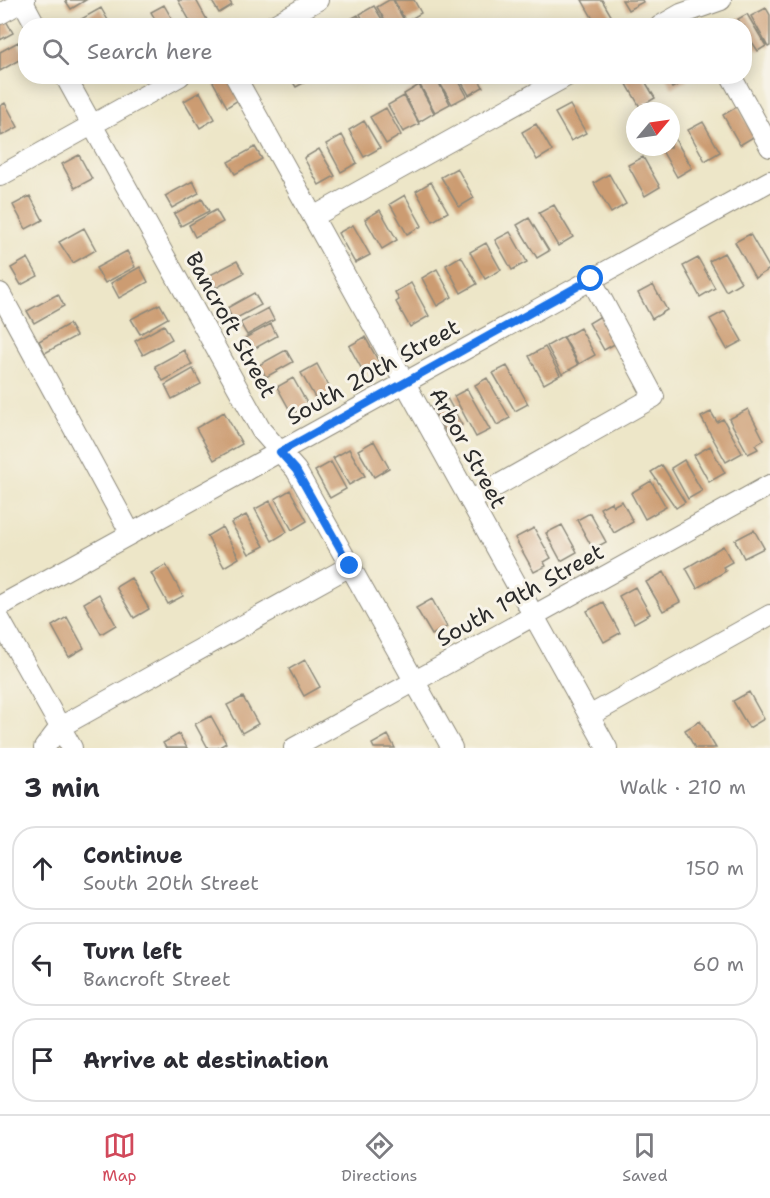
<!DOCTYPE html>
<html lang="en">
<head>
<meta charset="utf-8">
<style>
  :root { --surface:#fff; --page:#f2f2f3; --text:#2b2b33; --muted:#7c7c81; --line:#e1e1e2; --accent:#d1495b }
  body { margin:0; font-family:"Shantell Sans",sans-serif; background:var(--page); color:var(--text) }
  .compass { position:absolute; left:626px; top:102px; width:54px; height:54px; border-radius:50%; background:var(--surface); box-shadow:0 3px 15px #0003; rotate:61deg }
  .stop { position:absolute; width:18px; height:18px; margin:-14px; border:4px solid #1a73e8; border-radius:50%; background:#fff }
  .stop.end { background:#1a73e8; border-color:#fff; box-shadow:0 2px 6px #0008 }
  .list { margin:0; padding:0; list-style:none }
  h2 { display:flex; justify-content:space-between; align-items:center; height:78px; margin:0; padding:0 24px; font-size:26px }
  h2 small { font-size:20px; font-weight:400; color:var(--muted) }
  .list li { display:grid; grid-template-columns:39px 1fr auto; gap:18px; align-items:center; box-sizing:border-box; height:84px; margin:0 12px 12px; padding:0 12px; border:2px solid var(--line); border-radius:24px }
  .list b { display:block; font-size:22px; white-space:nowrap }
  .list p { margin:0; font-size:20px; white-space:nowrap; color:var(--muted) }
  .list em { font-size:20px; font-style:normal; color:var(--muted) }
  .icon { flex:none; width:33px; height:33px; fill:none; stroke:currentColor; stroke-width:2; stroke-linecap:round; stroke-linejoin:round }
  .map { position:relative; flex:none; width:770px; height:748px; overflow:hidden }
  .search { position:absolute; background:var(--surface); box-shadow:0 3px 15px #0003; left:18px; right:18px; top:18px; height:66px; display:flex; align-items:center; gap:15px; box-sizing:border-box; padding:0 21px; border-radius:24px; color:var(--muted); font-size:22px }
  .sheet { height:366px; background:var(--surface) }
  nav { display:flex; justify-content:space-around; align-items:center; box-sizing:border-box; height:84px; border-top:2px solid var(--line); background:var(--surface); font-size:16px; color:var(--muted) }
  nav a { display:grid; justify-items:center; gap:3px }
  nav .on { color:var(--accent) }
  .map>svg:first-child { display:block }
  .building { fill:#cc9c72 }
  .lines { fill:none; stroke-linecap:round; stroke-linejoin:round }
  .minor-casing { stroke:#8c887a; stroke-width:22 }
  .minor { stroke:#fff; stroke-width:20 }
  .route { stroke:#1a73e8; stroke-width:8 }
  .labels { text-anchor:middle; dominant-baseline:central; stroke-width:6; stroke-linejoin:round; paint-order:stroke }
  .street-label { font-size:22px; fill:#2b2b2b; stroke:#f7f3e8 }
</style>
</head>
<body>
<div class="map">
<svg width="770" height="748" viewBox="0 0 770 748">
  <rect width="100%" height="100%" fill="#f7f3e8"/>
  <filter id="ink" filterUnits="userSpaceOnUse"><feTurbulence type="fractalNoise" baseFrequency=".0167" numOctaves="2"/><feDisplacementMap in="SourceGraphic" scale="12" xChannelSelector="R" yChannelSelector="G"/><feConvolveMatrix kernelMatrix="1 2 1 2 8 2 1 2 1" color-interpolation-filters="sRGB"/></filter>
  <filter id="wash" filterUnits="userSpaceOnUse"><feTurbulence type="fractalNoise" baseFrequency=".008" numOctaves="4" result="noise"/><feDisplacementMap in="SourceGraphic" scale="24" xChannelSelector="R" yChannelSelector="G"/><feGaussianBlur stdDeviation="1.35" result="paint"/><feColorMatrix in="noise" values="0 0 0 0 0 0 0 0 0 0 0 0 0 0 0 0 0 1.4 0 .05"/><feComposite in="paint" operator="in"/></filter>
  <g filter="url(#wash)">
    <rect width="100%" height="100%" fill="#ede6c8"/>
    <g id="blocks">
      <path class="building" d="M65 0H86L71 9Z
        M178 0H196L207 20 197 26H193Z
        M211 0H229L232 5 219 13Z
        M389 0H393L407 26H388L377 7Z
        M394 0H414L421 13 406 22Z
        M582 0H602L613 19 597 26Z
        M622 0H642L643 2 628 10Z
        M164 5 176 26H159L151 12Z
        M374 6 386 26H366L360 14Z
        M101 8 109 22 103 26H77L76 22Z
        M766 8 770 15V46L768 47 751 16Z
        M747 14 766 46 758 51 744 30V26H742L738 19Z
        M358 15 364 26H345L343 23Z
        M5 19 13 33 0 40V22Z
        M18 42 26 56 0 71V52Z
        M217 76H228L240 99 227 107 212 80Z
        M289 76H307L309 80 296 87Z
        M435 76 450 104 435 112 420 85Z
        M436 76H456L467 96 452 104Z
        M458 76H477L483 87 469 95Z
        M629 76H642L655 98 640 107 624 79Z
        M665 76H685L687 80 672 88Z
        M419 85 434 113 419 122 404 94Z
        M200 92 215 119 200 128 184 101Z
        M404 96 419 124 403 132 388 105Z
        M5 103 18 127 1 136 0 106Z
        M570 105 586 133 571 141 555 113Z
        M738 106 755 136 740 145 723 115Z
        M386 108 401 135 386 144 370 117Z
        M364 121 380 148 364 157 349 130Z
        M703 122 720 152 705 161 688 130Z
        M536 124 552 151 537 160 522 132Z
        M342 135 357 163 341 172 326 144Z
        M675 139 692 168 677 177 660 147H671V141Z
        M255 147 262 159 235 174 228 162Z
        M319 149 335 176 319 185 304 158Z
        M79 155 92 179 75 188 62 164Z
        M643 157 660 187 645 196 628 165Z
        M457 168 474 198 459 207 441 177Z
        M609 174 626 204 611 213 594 183Z
        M193 181 199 193 172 208 165 196Z
        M431 182 448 212 433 221 416 191Z
        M405 195 422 226 407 234 390 204Z
        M30 196 43 220 26 229 13 205Z
        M202 199 209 211 181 226 174 214Z
        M554 205 573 237 558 246 539 213Z
        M216 210 223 222 195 237 189 225Z
        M380 210 397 240 382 249 365 219Z
        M529 218 549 251 537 258 517 225Z
        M353 225 370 255 355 263 338 233Z
        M84 228 96 250 73 263 59 242Z
        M510 232 527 262 512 270 495 240Z
        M750 234 770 269 755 278 735 242Z
        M486 243 501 270 485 279 470 252Z
        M127 251 135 267 105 283 96 268Z
        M724 253 741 282 726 291 709 261Z
        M461 256 477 284 461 293 446 265Z
        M28 258 38 276 21 285 11 268Z
        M698 258 715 288 700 297 683 266Z
        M237 261 244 273 216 288 210 275Z
        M140 267 148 282 119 298 111 283Z
        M437 269 452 297 437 306 422 278Z
        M411 283 429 316 410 327 396 302 399 300 395 292Z
        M653 285 667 310 652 319 638 293Z
        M254 293 261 305 233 320 227 308Z
        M58 294 64 306 34 323 27 311Z
        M160 304 168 318 140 334 131 319Z
        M268 308 274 320 247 335 240 323Z
        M725 311 742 341 727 349 710 319Z
        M604 314 620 341 604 350 589 323Z
        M69 324 76 336 45 353 39 341Z
        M271 324 277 336 250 351 243 339Z
        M164 325 172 339 143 355 135 341Z
        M580 328 595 355 579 364 564 337Z
        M365 337 380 364 364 373 349 346Z
        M563 337 578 365 562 374 547 346Z
        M545 347 560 375 544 384 529 356Z
        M184 350 192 365 163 381 155 366Z
        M286 350 293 362 266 377 259 365Z
        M317 364 332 392 317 401 301 373Z
        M507 366 528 404 515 411 493 373Z
        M193 369 201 384 172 399 165 385Z
        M293 378 308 405 292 414 277 387Z
        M487 378 510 418 497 425 475 385Z
        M467 389 490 430 476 437 454 396Z
        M447 398 462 425 447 434 431 407Z
        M748 409 764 440 755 445 758 449 748 454 729 419Z
        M224 412 242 444 214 460 196 428Z
        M711 412 717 422 723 419 742 453 726 462 701 417Z
        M374 441 389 468 374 477 358 450Z
        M710 446 725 473 709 482 694 455Z
        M349 449 365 476 349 485 333 458Z
        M684 460 702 491 688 499 671 468Z
        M331 462 346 489 330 498 315 471Z
        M662 465 685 502 676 508 651 472Z
        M651 481 666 507 645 519 631 493Z
        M290 490 307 521 292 530 275 499Z
        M270 501 287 532 272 541 255 509Z
        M622 501 633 522 614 533 600 508 611 502 613 506Z
        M590 513 606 542 593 549 577 520Z
        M246 515 264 546 249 554 231 523Z
        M562 525 577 552 561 561 546 533Z
        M222 527 239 558 224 567 207 536Z
        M534 528 551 558 544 562 546 566 534 572 515 538Z
        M754 530 764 548 744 558 735 540Z
        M723 546 732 562 723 567 726 571 697 588 686 568Z
        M166 565 183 596 168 604 151 573Z
        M664 572 680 602 663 611 646 582Z
        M131 578 149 609 134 618 116 587Z
        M635 587 650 614 634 623 619 596Z
        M99 594 116 625 101 634 84 603Z
        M432 599 447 627 432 635 416 608Z
        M603 602 620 633 604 642 587 611Z
        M67 617 84 648 69 657 52 626Z
        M305 660 320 687 304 696 289 669Z
        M749 692 764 719 749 728 733 701Z
        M243 697 258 724 242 733 227 705Z
        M211 716 226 743 218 748H208L195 724Z
        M700 721 716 748H695L685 730Z
        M179 734 187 748H166L163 743Z
        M388 735 395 748H374L372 744Z"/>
    </g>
  </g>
  <g filter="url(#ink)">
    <use href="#blocks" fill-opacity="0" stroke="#8c887a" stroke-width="1.5"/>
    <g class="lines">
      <defs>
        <path id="minor" d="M22 0 36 26
          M0 14 25 0
          M272 26 318 0
          M660 26 681 14 721 0
          M65 76 261 430 296 470 452 748
          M235 76 607 748
          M731 76 770 147
          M0 176 180 76
          M313 217 567 76
          M0 293 131 534
          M470 501 654 397 591 279
          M0 606 770 181
          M0 620 72 748
          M589 716 770 615
          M44 748 60 727 350 566
          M294 748 770 485"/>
      </defs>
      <use href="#minor" class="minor-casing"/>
      <use href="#minor" class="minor"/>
    </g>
  </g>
  <g class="lines" filter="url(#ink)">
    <path class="route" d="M350 566 296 470 280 452 591 279"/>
  </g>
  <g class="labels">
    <g class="street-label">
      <text transform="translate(231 325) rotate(61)">Bancroft Street</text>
      <text transform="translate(373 372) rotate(-29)">South 20th Street</text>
      <text transform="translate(468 448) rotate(61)">Arbor Street</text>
      <text transform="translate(520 595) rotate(-29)">South 19th Street</text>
    </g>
  </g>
</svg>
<svg class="compass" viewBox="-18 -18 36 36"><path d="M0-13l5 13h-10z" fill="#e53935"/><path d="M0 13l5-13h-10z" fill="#7c7c81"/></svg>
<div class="stop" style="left:591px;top:279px"></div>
<div class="stop end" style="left:350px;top:566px"></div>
<div class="search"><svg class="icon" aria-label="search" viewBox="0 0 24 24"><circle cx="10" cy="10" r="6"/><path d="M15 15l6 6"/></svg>Search here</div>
</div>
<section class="sheet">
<h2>3 min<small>Walk · 210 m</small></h2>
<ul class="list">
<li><svg class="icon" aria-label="ahead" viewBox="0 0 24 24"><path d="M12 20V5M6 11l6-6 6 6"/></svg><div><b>Continue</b><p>South 20th Street</p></div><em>150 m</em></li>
<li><svg class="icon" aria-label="left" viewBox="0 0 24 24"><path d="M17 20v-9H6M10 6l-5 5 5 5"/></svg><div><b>Turn left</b><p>Bancroft Street</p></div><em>60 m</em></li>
<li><svg class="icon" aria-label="arrive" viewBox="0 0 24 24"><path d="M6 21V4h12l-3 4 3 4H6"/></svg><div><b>Arrive at destination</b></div></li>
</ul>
</section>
<nav>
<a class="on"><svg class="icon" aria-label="map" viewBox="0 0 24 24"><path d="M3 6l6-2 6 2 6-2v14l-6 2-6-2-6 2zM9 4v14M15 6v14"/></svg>Map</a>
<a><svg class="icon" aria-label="directions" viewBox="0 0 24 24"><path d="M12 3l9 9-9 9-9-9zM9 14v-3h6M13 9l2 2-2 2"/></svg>Directions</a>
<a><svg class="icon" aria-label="saved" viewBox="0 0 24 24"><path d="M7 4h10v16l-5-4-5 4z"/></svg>Saved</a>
</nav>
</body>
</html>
